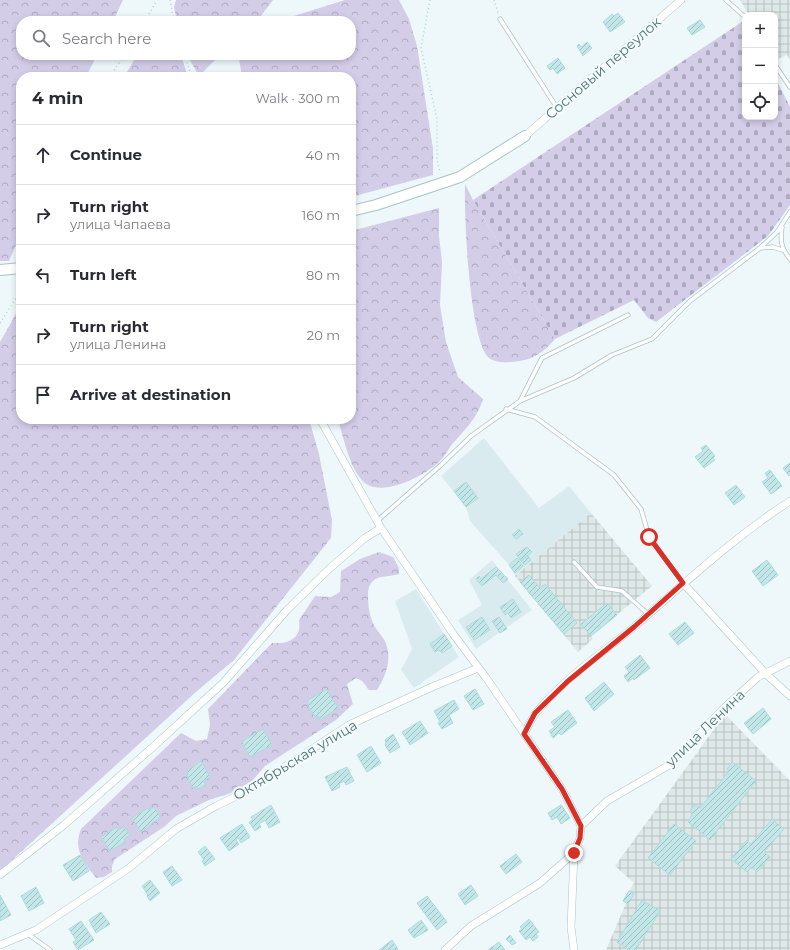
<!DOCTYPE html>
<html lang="en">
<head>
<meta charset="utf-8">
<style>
  :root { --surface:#fff; --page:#f7f7f7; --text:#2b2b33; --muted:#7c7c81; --line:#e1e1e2 }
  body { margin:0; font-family:Montserrat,sans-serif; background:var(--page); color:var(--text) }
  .controls { position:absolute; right:12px; top:12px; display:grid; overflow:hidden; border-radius:8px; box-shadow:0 2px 6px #0003 }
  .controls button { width:36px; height:36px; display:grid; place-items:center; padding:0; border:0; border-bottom:1px solid var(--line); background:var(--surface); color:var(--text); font:20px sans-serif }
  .stop { position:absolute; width:12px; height:12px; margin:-9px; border:3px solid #d93025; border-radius:50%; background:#fff }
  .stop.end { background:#d93025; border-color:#fff; box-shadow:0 1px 4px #0008 }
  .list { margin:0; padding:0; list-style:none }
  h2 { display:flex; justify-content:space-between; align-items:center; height:52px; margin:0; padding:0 16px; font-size:17px }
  h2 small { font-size:13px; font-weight:400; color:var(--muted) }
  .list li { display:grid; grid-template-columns:26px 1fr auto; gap:12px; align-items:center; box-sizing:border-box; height:60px; padding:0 16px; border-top:1px solid var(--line) }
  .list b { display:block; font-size:15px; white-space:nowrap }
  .list p { margin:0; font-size:13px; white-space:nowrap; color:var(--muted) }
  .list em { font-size:13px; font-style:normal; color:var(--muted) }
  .icon { flex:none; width:22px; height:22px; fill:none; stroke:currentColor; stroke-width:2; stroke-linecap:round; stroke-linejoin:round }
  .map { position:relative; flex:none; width:790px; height:950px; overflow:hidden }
  .search { position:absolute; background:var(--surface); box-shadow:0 2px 6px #0003; left:16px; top:16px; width:340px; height:44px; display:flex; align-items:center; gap:10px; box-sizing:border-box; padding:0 14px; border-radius:16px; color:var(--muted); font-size:15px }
  .panel { position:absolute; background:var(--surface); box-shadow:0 2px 6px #0003; left:16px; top:72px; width:340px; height:352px; border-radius:16px }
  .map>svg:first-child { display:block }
  .residential { fill:#daebef }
  .industrial { fill:url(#industrial-grid) }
  .forest { fill:url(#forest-crowns) }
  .cemetery { fill:url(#cemetery-stones) }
  .building { fill:url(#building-hatch); stroke:#aaddde }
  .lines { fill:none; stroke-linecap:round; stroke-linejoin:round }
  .lane-casing { stroke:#acc4c6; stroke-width:5 }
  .street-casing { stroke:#acc4c6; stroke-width:8 }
  .secondary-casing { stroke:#a8c4c6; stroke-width:12 }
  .path { stroke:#abd2d3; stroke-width:1.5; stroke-dasharray:1 3; stroke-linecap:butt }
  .lane { stroke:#fff; stroke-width:3.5 }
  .street { stroke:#fff; stroke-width:7 }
  .secondary { stroke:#fff; stroke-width:10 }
  .route { stroke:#d93025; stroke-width:5 }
  .labels { text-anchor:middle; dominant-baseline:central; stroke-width:4; stroke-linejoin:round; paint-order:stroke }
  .street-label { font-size:14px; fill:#527575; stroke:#f4fbfe }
</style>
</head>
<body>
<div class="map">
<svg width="790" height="950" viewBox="0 0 790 950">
  <defs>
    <pattern id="industrial-grid" width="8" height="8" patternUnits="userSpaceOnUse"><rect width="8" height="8" fill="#dfe8e9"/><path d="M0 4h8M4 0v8" fill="none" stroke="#b7c1c1"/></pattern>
    <pattern id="forest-crowns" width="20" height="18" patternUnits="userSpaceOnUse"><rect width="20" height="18" fill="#d3cde8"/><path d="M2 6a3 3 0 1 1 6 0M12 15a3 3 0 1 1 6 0" fill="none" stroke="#aeabc1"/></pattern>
    <pattern id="cemetery-stones" width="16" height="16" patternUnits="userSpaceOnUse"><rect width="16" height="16" fill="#d3cde8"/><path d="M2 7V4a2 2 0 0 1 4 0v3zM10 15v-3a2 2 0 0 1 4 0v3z" fill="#aeabc1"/></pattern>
    <pattern id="building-hatch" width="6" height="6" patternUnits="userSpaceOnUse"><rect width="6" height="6" fill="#c3e7e9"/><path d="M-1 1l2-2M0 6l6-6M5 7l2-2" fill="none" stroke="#a1c0c1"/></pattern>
  </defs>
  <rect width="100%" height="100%" fill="#eef8fb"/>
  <path class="residential" d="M484 438 539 508 569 486 591 513 515 576 509 565 470 521 466 507 441 476Z
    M492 560 532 610 476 649 458 620 482 605 469 580Z
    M416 589 459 657 414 688 401 670 412 649 395 601Z"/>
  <path class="industrial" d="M740 0H790V60L787 55 776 60 775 58V15H749Z
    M591 513 652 586 591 636 593 639 578 652 515 576Z
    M725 714 790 781V950H606L626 903 623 901 634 883 615 866Z"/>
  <path class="forest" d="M0 0H123L113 21H21V55H97L86 77H21V234L9 261H0Z
    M176 0H273L257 21H177L174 7Z
    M345 0H399L409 19 417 46 433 149V175L351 197V77H242L239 59 242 55H351V21H278Z
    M137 55H181L188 77H124Z
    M187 55H220L199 76Z
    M465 184 473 200 555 339C548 347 541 354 531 358 521 362 495 366 487 356 469 332 464 217 465 184Z
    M439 208V236L442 262 440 305 446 342 458 377 483 399C477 418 468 426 455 441 449 447 446 455 440 461 426 475 388 495 368 485 351 476 343 436 338 419H351V231Z
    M21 305V419H309L319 454 332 520 331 538 234 660 197 691 0 871V342Z
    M379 552 393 557 399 568V574C391 577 379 575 373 581 369 584 368 590 368 595 368 608 370 620 377 630 383 638 387 642 388 652 390 665 384 679 377 690H369L362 681 356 678 347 684 353 704 336 720 265 766 252 781 234 792 209 800 176 816 164 827 115 859 112 866V872L104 877 96 878C83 861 73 850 81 829L181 733 196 741 207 739 210 725 208 709 272 643C288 644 302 639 299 620L315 596 331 597 340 592 341 571 360 559Z"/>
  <path class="cemetery" d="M745 20V117H775V77L790 107V205L768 236 656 322 648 318 634 300 555 339 473 200Z"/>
  <path class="building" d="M618 13 625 22 610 32 603 22 612 14 614 16Z
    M700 20 705 27 692 35 687 28Z
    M587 42 592 48 583 56 577 46 579 44 581 47Z
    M558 58 565 68 557 74 553 68 550 70 547 66Z
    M706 445 715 456 713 458 715 460 704 468 695 457 703 451 701 448Z
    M790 463V475L789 476 783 468Z
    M770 470 782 486 771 494 762 482 768 478 765 473Z
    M466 482 478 498 466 507 454 491Z
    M736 485 745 497 734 505 725 493Z
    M519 529 523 534 516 539 512 535Z
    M527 547 532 552 521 561 516 554Z
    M528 556 531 560 525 565 521 561Z
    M517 558 523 566 515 573 509 565Z
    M767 560 778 575 763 586 752 571Z
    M496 567 508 579 503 583 496 575 482 586 476 579 479 576 481 579Z
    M529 575 540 588 545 584 577 623 564 634 520 582Z
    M513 599 521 612 511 618 508 613 505 615 500 607Z
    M607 603 617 615 591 636 581 624Z
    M482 617 490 630 474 640 466 627Z
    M499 617 507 629 500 633 492 621Z
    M685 622 694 633 678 645 669 634Z
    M444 634 452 646 442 653 439 650 435 652 430 644Z
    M640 655 650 668 634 680 633 678 628 682 624 676 629 672 625 667Z
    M604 682 614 694 594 711 585 698Z
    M326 689 338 708 320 720 318 716 315 717 308 706V700Z
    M475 689 484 704 473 710 464 696Z
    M454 700 459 709 449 715 453 723 442 729 438 723 440 722 434 711Z
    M763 708 771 719 753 734 744 723Z
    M568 710 577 723 561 735 559 733 553 738 549 731 555 727 551 722Z
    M420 721 428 733 410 745 402 732Z
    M263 729 272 745 250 757 242 741Z
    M393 734 400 747 390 753 385 745 386 743 385 740Z
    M371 746 381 763 367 772 357 755Z
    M201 761 210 777 203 781 206 785 198 789 197 786 193 788 188 779 187 771Z
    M732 762 756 781 710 840 688 822 693 813 690 811 695 804 700 808 729 771 727 769Z
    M347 767 354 781 346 785 344 781 339 784 340 787 332 791 325 777Z
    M271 805 280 822 269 828 265 820 259 824 261 827 255 831 249 822 253 820 251 817Z
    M561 805 570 818 561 824 557 817 552 820 548 813Z
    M154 807 160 817 141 832 132 818 148 808 149 810Z
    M772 819 784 829 764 852 770 857 757 872 751 867 747 872 731 859 747 840 751 844Z
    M242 824 250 837 241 843 238 838 236 840 239 844 229 851 220 838Z
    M674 824 696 841 670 875 648 858Z
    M117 827 119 830 124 827 130 835 124 839 125 842 110 851 101 837Z
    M205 846 215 859 205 866 202 861 204 860 198 852Z
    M516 854 522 862 506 874 500 866Z
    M80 855 89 871 73 881 63 865Z
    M172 866 182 880 172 886 163 872Z
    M150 880 160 893 150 901 147 896 148 895 142 886Z
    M471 885 478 896 465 905 458 894Z
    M36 887 44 903 29 911 21 896Z
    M629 891 634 894 628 904 623 901Z
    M0 895 11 915 0 921Z
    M427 896 447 922 437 930 417 903Z
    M642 900 660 911 636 950H630L617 942Z
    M101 912 110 924 96 933 89 920Z
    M529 919 539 932 536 934 538 937 533 941 530 937 526 940 519 931 522 929 520 927Z
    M421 920 428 930 414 938 408 930Z
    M81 921 94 940 78 950 73 942 76 940 69 929Z
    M510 935 516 943 512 945 506 939Z
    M392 940 398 949 397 950H379Z
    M499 942 505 950H488Z"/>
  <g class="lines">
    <defs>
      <path id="lane" d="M726 0 745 17
        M500 19 557 108
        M775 65 790 87
        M782 227C780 241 781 248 790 259
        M760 248 773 247 782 250
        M520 401 574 378 612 355 652 339 690 301 760 248 777 232 790 212
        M506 409 535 417 614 475 641 509 649 537 683 583
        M377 521 441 465 471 436 520 401 542 358 628 315
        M574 562 597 587 622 591 648 614
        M28 934 50 950"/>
      <path id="street" d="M525 136 681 0
        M320 419 381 528 454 635 487 679 562 789 581 826
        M683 583 766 674 790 696
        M524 734C528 727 531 719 536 713 563 679 601 654 634 627 685 583 733 538 790 501
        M574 853 571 927 574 950
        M0 875 64 825 154 746 223 683 287 610 329 569 365 538 381 528
        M0 945 36 930 129 868 176 829 216 806 249 790 349 725 432 687 478 668
        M445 950 471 926 540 883 574 853 580 838 581 826 607 801 671 764 724 708 758 677 790 661"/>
      <path id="secondary" d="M351 211 376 205 460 177 525 136
        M0 270 21 268"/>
    </defs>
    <use href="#lane" class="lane-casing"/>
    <use href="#street" class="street-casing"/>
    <use href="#secondary" class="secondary-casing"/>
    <path class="path" d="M170 0 174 21
      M430 0 421 48 437 119V159L440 173
      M494 0 498 13
      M145 21 157 0
      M184 55 192 77
      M110 77 124 55
      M0 323 18 295 21 283"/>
    <use href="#lane" class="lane"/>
    <use href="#street" class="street"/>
    <use href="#secondary" class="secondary"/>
  </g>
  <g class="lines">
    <path class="route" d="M574 853 580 838 581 826 562 789 524 734 535 713 568 681 634 627 683 583 649 537"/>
  </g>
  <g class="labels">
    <g class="street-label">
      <text transform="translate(603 68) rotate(-41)">Сосновый переулок</text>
      <text transform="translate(705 728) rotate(-44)">улица Ленина</text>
      <text transform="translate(295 760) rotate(-31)">Октябрьская улица</text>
    </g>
  </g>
</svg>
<div class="controls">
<button>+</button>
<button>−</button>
<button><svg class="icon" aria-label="locate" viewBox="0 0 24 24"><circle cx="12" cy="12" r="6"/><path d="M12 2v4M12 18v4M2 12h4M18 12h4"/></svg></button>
</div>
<div class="stop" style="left:649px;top:537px"></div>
<div class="stop end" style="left:574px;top:853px"></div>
<div class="search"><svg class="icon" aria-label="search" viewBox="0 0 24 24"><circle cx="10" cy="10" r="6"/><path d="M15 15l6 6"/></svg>Search here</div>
<section class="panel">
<h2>4 min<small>Walk · 300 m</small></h2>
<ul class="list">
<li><svg class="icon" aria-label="ahead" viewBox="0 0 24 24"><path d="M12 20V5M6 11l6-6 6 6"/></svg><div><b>Continue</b></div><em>40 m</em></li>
<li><svg class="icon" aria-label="right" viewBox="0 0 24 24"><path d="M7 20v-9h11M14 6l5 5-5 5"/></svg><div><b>Turn right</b><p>улица Чапаева</p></div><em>160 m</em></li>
<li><svg class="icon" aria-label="left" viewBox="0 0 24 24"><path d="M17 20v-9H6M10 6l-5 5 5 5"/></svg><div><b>Turn left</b></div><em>80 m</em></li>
<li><svg class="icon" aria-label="right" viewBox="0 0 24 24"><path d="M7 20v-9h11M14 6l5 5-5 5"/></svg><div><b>Turn right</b><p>улица Ленина</p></div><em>20 m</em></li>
<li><svg class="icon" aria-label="arrive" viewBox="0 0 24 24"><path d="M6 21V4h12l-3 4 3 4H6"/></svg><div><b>Arrive at destination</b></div></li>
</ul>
</section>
</div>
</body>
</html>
